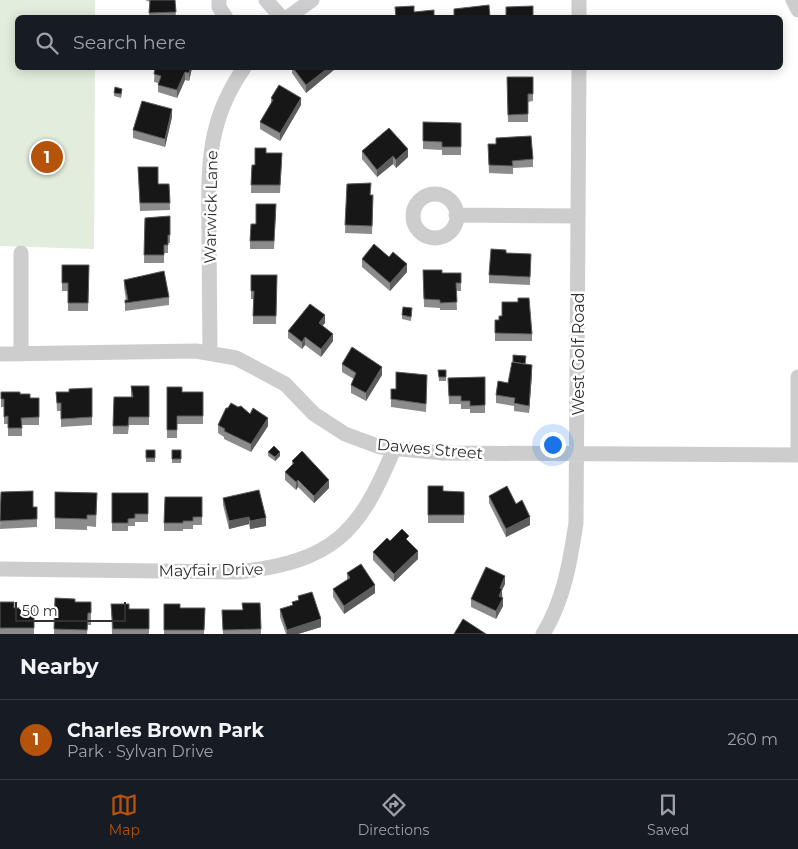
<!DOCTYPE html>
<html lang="en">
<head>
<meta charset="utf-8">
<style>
  :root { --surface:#171b24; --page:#20242c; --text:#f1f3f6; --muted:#9ea1a6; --line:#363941; --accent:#b45309 }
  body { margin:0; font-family:Montserrat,sans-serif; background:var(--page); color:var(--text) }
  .scale { position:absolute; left:15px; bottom:12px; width:111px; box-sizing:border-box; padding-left:5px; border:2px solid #303030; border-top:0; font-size:14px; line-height:18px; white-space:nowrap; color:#303030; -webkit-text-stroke:4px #fff; paint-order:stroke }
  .you { position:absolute; left:552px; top:444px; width:18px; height:18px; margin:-12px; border:4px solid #fff; border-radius:50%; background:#1a73e8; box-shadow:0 0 0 8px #1a73e833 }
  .badge { display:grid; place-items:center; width:32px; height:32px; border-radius:50%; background:var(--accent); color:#fff; font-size:16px; font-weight:700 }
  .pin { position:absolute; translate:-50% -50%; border:2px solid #fff; box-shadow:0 1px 5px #0006 }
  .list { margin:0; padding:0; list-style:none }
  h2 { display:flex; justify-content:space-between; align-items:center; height:65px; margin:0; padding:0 20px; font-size:21px }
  h2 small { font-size:16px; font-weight:400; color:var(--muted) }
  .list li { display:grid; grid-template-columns:32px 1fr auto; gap:15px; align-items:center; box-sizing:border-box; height:80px; padding:0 20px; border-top:1px solid var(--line) }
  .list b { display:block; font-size:19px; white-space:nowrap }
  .list p { margin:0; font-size:16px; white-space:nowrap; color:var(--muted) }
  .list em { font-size:16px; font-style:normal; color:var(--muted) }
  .icon { flex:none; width:28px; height:28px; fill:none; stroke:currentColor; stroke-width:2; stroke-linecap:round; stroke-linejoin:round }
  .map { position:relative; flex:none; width:798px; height:634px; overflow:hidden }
  .search { position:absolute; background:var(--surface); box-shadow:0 2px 12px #0003; left:15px; right:15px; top:15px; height:55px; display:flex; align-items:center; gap:12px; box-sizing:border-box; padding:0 18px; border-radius:8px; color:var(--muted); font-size:19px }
  .sheet { height:145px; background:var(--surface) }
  nav { display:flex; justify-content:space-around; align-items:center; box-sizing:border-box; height:70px; border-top:1px solid var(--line); background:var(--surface); font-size:14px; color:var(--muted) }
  nav a { display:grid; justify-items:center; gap:2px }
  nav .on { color:var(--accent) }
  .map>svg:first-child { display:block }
  .green { fill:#e2edde }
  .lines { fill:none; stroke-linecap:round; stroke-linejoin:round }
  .minor { stroke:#cdcdcd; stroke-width:15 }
  .wall { fill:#8b8b8b }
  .shaded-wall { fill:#5d5d5d }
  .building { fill:#171717; stroke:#5d5d5d }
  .labels { text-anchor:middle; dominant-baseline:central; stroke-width:5; stroke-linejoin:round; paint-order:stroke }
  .street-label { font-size:16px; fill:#303030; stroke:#fff }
</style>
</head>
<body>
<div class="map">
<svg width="798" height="634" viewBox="0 0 798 634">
  <rect width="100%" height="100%" fill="#fff"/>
  <path class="green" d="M0 0H95V17L18 18V68H95L94 249 0 246Z"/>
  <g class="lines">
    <path class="minor" d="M219 0V7L226 18
      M266 0 282 18
      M793 0 798 10
      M287 18 312 0
      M579 18V0
      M413 216a22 22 0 1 1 44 0a22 22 0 1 1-44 0Z
      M456 215 578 216
      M21 253V354
      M210 353C210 315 209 277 209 239 209 173 204 125 244 68
      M0 354 196 351 236 358 285 384 314 414 345 434 380 447 443 453 798 455
      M798 455V377
      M0 569 239 572C333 561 359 534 394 449
      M543 634C564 600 570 562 576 523L579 68"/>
  </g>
  <path class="wall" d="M145 0H175L176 18H149L150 2Z
    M155 68H192L189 81 185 80 177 98 158 92V83L154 82Z
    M292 68H335V69L306 93 292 73Z
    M507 77H533V101L528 102V122H508Z
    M114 93H122L121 98 114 96Z
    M271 98 301 105 280 141 260 129V122L271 104Z
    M172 117 165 147 133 138V130Z
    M461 123V155H442V150L423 149V141Z
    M488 144 533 159V167L513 168V174L489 173Z
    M362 151 408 157 396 168 393 164 377 177 362 159Z
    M266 153 282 161 280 193H251L252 165H255Z
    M138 167 158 184H169L170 210 140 211Z
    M347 184 371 195 373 203 372 234 345 233Z
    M276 212 274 249H250V241L256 224Z
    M170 216V243H168V253H164V263H144L145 218Z
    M506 253 531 254 530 285 489 283V275Z
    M362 259 407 272 390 291 362 267Z
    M62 265H89L88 311H68V291H62Z
    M423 270 442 273H461V291H456L457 310H440V308L424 307Z
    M251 275H277L276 324H253V299H251Z
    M124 280 169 297V305L125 311V300H126L124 287Z
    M412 312 411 321 402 319V315Z
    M502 316 532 334V341H495V320H499Z
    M325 323 322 325 333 341 321 357 305 345 302 349 288 338V331Z
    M342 364 382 375 366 401 351 393V385L354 379 342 372Z
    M525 364 532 373 529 413 514 411V406L496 403V395Z
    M438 370H446V381H439Z
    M485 377V413H470V409H461V404H449L448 378Z
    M427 383 426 412 391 407V389H396Z
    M131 386H149V425H129L128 434H113L114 397H131Z
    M167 387 182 392H203V424H177V438H167Z
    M92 388V425L61 427V411H57L56 392H69Z
    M1 392 20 394 30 398H39V425H22V436H8V424H4V407H1Z
    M250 414 268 426 251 452 224 439V437L218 433V425Z
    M146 450H155V462H146Z
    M172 450H181V463H172Z
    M268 452 280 456 275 461 268 456Z
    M292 461 329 488 314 503 298 487 296 490 285 480V472L292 465Z
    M428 486 443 491 464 492V523H428Z
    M1 492 33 507H37V527L0 529Z
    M55 492 97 493 96 527 87 526V530L55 529Z
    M112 493H148V522H135V526H128V531H112Z
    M489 496 516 504 530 525 506 537 489 503Z
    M202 497V525H193V529H183V531H164V523Z
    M223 498 266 526 250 529 249 524 229 529 223 505Z
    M390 541 409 543 418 559 394 582 373 560V552Z
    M347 573 375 593 344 614 333 597V589L347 580Z
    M505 584 502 590 503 606 496 619 471 607V599Z
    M298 596 321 627 298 634H286L280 617V609L292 606V602L298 601Z
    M55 598 75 602H91V625H88L87 634H54Z
    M0 602 14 608H34V634H0Z
    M260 603 261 634H223L222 610H242Z
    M111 604 129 609H149V634H112Z
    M164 604 180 608H205L204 634H164Z"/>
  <path class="shaded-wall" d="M190 68H192L189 81V73Z
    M328 68H335V69L306 93V85Z
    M185 72V80L177 98V90Z
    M301 98V105L280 141V133Z
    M172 109V117L165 147V139Z
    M408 149V157L396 168V160Z
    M393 156V164L377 177V170Z
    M407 264V272L390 291V283Z
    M325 315V323L319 330V323Z
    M333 334V341L321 357V349Z
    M305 337V345L302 349V342Z
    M532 365V373L529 413V406Z
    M382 367V375L366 401V393Z
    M268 418V426L251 452V444Z
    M280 452V456L275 461V457Z
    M298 480V487L296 490V482Z
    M329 480V488L314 503V496Z
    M249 517V524L229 529V521Z
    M530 517V525L506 537V529Z
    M266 518V526L250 529V521Z
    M418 551V559L394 582V574Z
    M505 576V584L502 590V597L499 604 500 588Z
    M375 585V593L344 614V606Z
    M503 598V606L496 619V611Z
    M321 619V627L298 634H287V630Z"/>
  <path class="building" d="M150 0H175L176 12 149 13Z
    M489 5 490 18H454V9Z
    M414 6V12L434 10V18H396L395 7Z
    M533 6V18H506V7Z
    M155 68H190L189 73 185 72 177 90 158 85 161 76 154 74Z
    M293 68H328L306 85Z
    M507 77H533V94H528V114L508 115Z
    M279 85 301 98 280 133 260 122 273 100 271 98Z
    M115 87 122 89 121 94 114 93Z
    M142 101 172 109 165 139 133 130Z
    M423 122 461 123V147H442V142L423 141Z
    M389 128 408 149 396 160 393 156 377 170 362 151Z
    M531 136 533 159 512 161 513 166 489 165 488 144H496V138Z
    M255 148H266V153H282L280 185H251L252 165H255Z
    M138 167H158V184H169L170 203H140Z
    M371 183 370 195H373L372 226 345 225 347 184Z
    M256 204H276L274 241H250L251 224H256Z
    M170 216V235H168V245H164V255H144L145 218Z
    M374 244 389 257 393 252 407 264 390 283 362 259Z
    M491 249 506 250V253L531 254 530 277 489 275Z
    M62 265H89L88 303H68V283H62Z
    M423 270H442V273H461V283H456L457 302 440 303V300L424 299Z
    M164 271 169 297 125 303V300H128L124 280Z
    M251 275H277L276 316H253L254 291H251Z
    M518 298H529L532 334 495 333V320H499V316H502V302H518Z
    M310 304 325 315 319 323 333 334 321 349 305 337 302 342 288 331Z
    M403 307 412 308 411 317 402 315Z
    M352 347 382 367 366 393 351 385 356 373 342 364Z
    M513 355 526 356 525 364 513 362Z
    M512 362 532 365 529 406 514 403 515 398 496 395 498 381 508 383Z
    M438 370H446V377H439Z
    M396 372 427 375 426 404 391 399V389H396Z
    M485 377V405L470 406V401H461V396H449L448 378Z
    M131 386H149V417H129L128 426H113L114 397H133Z
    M167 387H182V392H203V416H177V430H167Z
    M92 388V417L61 419V403H57L56 392H69V389Z
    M1 392H20V394H30V398H39V417L21 418 22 428H8V416L4 417V399H1Z
    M231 403 238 407 241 406 250 414 253 408 268 418 251 444 224 431 225 429 218 425 226 408H228Z
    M274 446 280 452 275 457 268 452Z
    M146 450H155V458H146Z
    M172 450H181V459H172Z
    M302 451 329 480 314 496 298 480 296 482 285 472 294 463 292 461Z
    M428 486H443V491L464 492V515H428Z
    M507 486 516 504 522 500 530 517 506 529 489 496Z
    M259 490 266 518 250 521 249 517 229 521 223 498Z
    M33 491V507H37V519L0 521 1 492Z
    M55 492 97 493 96 515H87V519L55 518Z
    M112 493H148V514H135V518L128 519V523H112Z
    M165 497H202V517H193V521H183V523H164Z
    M402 529 409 536 406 539 418 551 394 574 373 552 387 538 390 541Z
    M361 564 375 585 344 606 333 589 350 578 347 573Z
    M486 567 505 576 500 588 502 589 499 596 503 598 496 611 471 599Z
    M312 592 321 619 287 630 280 609 293 605 292 602 299 600 298 596Z
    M55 598 75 599V602H91V613H88L87 630 54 629Z
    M0 602H14V608H34V628H0Z
    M242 603H260L261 629 223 630 222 610H243Z
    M111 604H129V609H149V629H113Z
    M164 604H180V608H205L204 630H164Z
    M463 619 486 634H454Z"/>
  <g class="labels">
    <g class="street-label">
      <text transform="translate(211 207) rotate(-89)">Warwick Lane</text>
      <text transform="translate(578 354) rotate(-90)">West Golf Road</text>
      <text transform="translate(430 449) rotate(5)">Dawes Street</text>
      <text transform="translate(211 570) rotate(-1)">Mayfair Drive</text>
    </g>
  </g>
</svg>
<div class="scale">50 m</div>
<div class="you"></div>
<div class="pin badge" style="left:47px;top:157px">1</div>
<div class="search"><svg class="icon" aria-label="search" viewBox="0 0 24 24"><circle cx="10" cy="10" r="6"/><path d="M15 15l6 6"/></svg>Search here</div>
</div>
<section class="sheet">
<h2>Nearby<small></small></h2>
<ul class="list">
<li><span class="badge">1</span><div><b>Charles Brown Park</b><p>Park · Sylvan Drive</p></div><em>260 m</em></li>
</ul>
</section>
<nav>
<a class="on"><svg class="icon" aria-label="map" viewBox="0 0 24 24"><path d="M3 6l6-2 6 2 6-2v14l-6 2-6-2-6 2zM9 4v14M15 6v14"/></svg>Map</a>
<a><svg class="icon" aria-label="directions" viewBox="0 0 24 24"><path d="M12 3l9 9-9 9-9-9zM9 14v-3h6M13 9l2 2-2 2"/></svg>Directions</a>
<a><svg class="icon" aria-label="saved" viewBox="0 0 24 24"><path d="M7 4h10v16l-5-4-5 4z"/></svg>Saved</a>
</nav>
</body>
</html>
